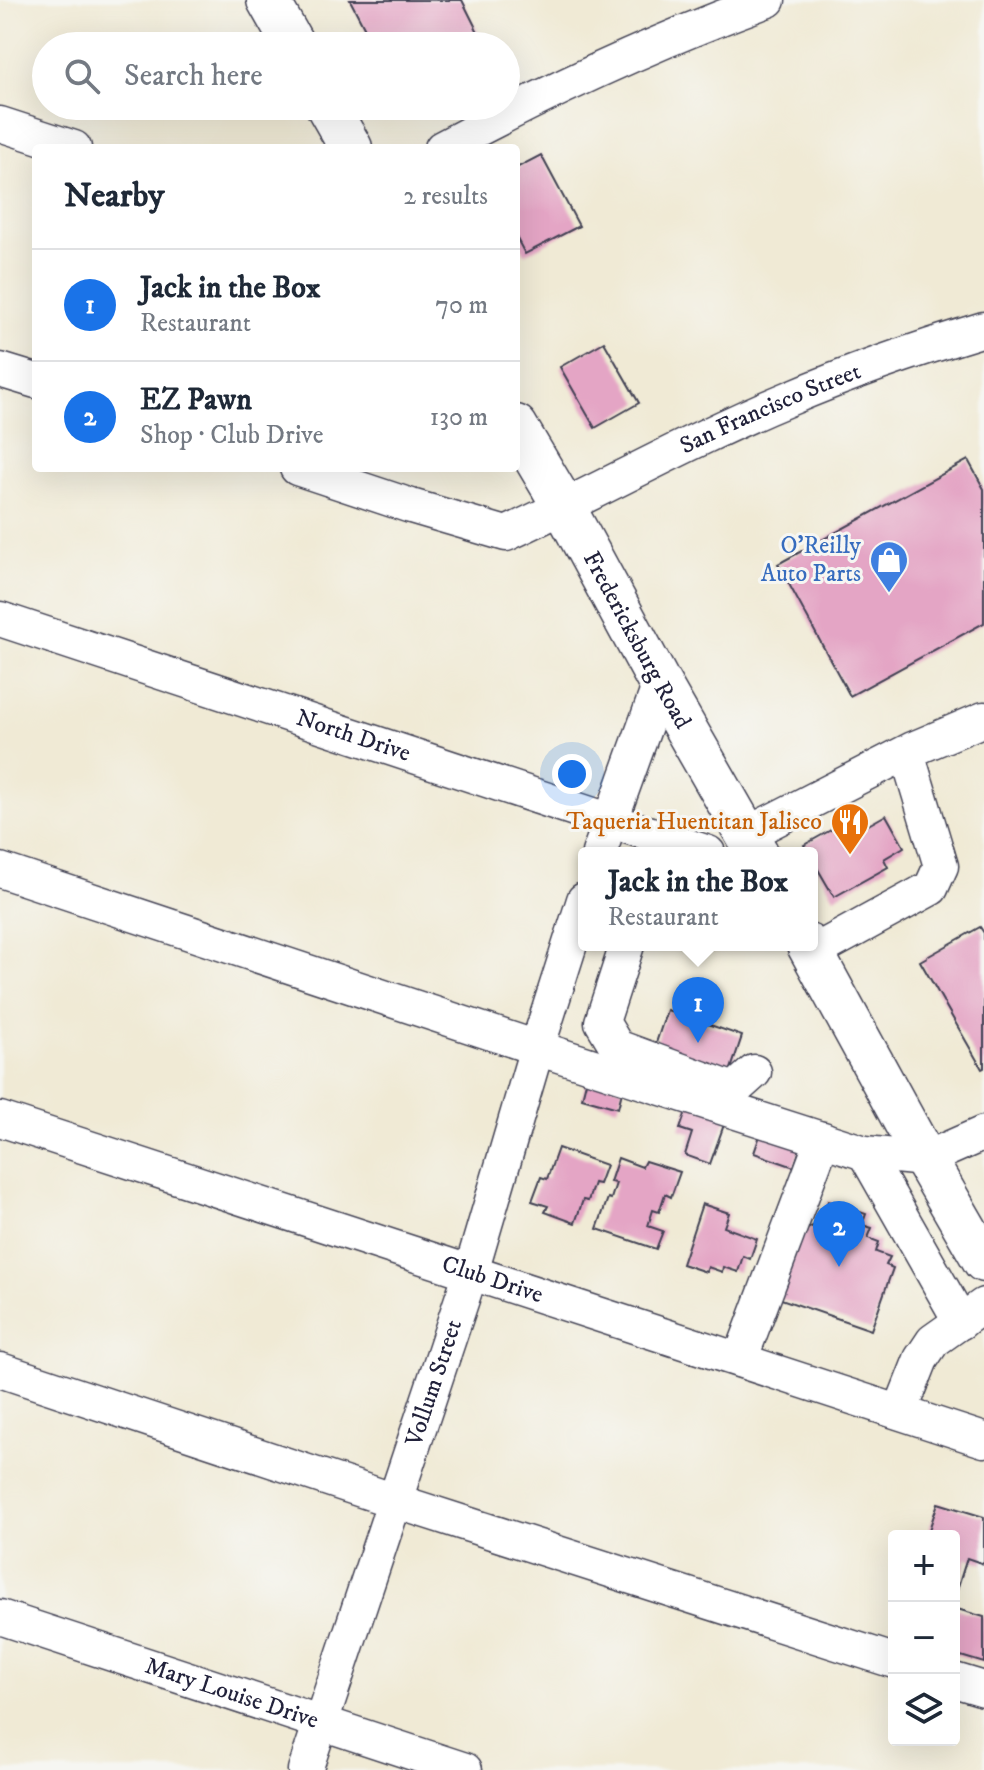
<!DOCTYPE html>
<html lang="en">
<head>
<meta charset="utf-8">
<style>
  :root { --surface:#fff; --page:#f6f6f7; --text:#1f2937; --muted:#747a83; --line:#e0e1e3; --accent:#1a73e8 }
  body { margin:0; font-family:"IM FELL DW Pica",serif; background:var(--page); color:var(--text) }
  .controls { position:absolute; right:24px; bottom:24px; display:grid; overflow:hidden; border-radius:8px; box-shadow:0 8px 32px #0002 }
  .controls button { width:72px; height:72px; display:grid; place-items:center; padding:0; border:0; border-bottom:2px solid var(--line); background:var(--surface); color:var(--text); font:40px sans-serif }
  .you { position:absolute; left:572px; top:774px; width:28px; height:28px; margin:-20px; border:6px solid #fff; border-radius:50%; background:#1a73e8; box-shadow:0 0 0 12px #1a73e833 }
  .badge { display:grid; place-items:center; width:52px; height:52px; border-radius:50%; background:var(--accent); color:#fff; font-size:26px; font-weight:700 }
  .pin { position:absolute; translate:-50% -66px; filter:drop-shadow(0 2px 4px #0008) }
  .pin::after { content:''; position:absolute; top:42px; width:28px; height:24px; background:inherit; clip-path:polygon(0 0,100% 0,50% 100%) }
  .popup { position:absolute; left:578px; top:847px; width:240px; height:104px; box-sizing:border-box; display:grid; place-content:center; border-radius:8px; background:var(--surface); filter:drop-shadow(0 2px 6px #0005); font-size:26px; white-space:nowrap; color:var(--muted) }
  .popup b { font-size:30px; color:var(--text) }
  .popup::after { content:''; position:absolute; left:50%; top:100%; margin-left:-16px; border:16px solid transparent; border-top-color:var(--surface) }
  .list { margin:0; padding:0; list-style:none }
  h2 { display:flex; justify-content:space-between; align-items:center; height:104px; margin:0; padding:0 32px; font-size:34px }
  h2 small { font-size:26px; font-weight:400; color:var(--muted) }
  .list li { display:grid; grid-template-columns:52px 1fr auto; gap:24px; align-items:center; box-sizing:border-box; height:112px; padding:0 32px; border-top:2px solid var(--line) }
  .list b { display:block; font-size:30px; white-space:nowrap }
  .list p { margin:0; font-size:26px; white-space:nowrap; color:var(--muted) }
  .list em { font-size:26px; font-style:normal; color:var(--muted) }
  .icon { flex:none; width:44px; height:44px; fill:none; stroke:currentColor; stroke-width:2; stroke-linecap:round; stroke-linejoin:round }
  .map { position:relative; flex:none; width:984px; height:1770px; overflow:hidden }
  .search { position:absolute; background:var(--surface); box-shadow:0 8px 32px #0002; left:32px; top:32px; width:488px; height:88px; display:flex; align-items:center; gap:20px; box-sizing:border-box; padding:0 28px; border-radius:44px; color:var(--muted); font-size:30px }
  .panel { position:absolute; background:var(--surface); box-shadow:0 8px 32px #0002; left:32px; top:144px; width:488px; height:328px; border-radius:8px }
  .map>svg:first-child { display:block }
  .building { fill:#e4a5c5 }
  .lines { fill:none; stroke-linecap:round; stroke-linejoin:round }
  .minor-casing { stroke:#414052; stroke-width:37 }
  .major-casing { stroke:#414052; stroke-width:45 }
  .minor { stroke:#fff; stroke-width:34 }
  .major { stroke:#fff; stroke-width:42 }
  .labels { text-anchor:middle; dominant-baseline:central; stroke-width:6; stroke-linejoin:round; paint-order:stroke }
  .street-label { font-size:24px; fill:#22223b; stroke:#f6f6f2 }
  .shop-label { font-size:24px; fill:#366cbe; stroke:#f6f6f2; text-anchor:end }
  .food-label { font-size:24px; fill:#c56008; stroke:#f6f6f2; text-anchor:end }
</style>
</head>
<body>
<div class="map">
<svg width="984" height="1770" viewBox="0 0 984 1770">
  <rect width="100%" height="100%" fill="#f6f6f2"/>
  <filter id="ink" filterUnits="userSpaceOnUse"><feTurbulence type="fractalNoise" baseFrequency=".0125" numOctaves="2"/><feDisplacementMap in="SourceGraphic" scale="16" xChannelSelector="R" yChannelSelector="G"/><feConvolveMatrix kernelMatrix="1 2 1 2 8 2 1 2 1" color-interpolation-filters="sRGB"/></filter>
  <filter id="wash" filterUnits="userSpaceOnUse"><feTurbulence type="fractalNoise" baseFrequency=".006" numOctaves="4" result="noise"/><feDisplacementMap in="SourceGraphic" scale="32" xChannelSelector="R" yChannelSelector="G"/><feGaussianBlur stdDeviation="1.8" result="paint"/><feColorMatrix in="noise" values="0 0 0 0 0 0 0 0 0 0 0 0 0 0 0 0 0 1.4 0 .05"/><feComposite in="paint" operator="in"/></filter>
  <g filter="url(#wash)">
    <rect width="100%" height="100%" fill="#f0ead5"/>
    <g id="blocks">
      <path class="building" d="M350 0H462L482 40 469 46H435L432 40 419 46H374Z
        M541 155 579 226 525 254 516 237V168Z
        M604 342 639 403 595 428 560 367Z
        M968 460 984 489V623L850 696 778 564Z
        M886 815 904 847 884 859 888 867 834 897 812 859V853H809L804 845 856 816 863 828Z
        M980 927 984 933V1068L982 1069 920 961Z
        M667 1010 742 1036 729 1075 654 1049Z
        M587 1078 623 1088 618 1108 582 1098Z
        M689 1103 727 1116 710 1164 685 1155 692 1133 680 1129Z
        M763 1127 803 1140 794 1167 754 1153Z
        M558 1148 606 1165 599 1184 594 1183 588 1201 583 1200 575 1223 545 1212 548 1206 532 1201 541 1177 547 1179Z
        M618 1158 642 1167 645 1161 680 1172 671 1197 665 1194 659 1212 653 1210 648 1226 663 1231 656 1249 597 1229 608 1198 611 1199 616 1183 610 1182Z
        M828 1201 866 1214 862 1225 872 1228 868 1238 879 1242 876 1252 890 1257 886 1265 893 1268 871 1330 778 1298 801 1232 821 1222Z
        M702 1204 729 1213 724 1227 757 1239 750 1259 743 1256 738 1272 723 1267 722 1272 708 1267 706 1272 682 1264Z
        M938 1503 984 1517V1564L967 1558 955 1596 954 1536H927Z
        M954 1608 984 1617V1663L954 1654Z"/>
    </g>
  </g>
  <g filter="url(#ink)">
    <use href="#blocks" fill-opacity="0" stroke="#414052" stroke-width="2"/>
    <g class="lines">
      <defs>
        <g id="minor">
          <path d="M0 124 74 148"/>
          <path d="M442 148C547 92 656 41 768 0"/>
          <path d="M0 370 36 381"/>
          <path id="s1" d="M297 468 411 506 506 534C600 491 691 439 788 399 851 372 918 349 984 329"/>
          <path id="s2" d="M0 619 708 853"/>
          <path d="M747 834 913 749 984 719"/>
          <path d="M599 853 660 684"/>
          <path d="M0 870 537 1048 865 1153 925 1159 984 1133"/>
          <path d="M627 945 602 1022 617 1047 734 1090 754 1072"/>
          <path d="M812 953 931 888 941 866 907 753"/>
          <path id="s3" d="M0 1119 984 1440"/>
          <path d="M865 1153 961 1322"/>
          <path d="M740 1360 823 1139"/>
          <path d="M0 1370 395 1501 894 1661"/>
          <path d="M900 1412 921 1359 933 1341 984 1305"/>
          <path id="s4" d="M0 1617 465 1770"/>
          <path d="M954 1680 984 1689"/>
          <path id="s5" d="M305 1770 471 1272 537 1048 584 900"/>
        </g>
        <g id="major">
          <path d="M268 0 294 46"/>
          <path d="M327 106 351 148"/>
          <path id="s6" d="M516 426 564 507 660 684 757 853"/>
          <path d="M808 945 925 1159 984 1261"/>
        </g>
      </defs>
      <use href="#minor" class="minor-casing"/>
      <use href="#major" class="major-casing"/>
      <use href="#minor" class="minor"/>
      <use href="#major" class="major"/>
    </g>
  </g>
  <defs>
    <symbol id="shop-pin" viewBox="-11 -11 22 30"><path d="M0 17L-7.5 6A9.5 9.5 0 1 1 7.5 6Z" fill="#3f7fe0" stroke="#f6f6f2"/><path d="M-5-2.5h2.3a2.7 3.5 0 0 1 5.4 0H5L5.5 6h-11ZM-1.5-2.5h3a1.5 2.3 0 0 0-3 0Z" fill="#fff"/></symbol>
    <symbol id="restaurant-pin" viewBox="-11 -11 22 30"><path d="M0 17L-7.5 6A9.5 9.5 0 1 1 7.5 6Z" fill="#e8710a" stroke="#f6f6f2"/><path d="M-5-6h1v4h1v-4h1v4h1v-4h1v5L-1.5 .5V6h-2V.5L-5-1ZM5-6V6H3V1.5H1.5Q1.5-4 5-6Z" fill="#fff"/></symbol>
  </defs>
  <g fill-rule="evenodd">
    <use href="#shop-pin" x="867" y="538" width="44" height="60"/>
    <use href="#restaurant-pin" x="828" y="800" width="44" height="60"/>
  </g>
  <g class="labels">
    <g class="street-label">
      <text stroke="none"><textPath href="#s1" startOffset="512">San Francisco Street</textPath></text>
      <text stroke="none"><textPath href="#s6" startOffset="246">Fredericksburg Road</textPath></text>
      <text stroke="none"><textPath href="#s2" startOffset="372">North Drive</textPath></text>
      <text stroke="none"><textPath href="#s3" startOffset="518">Club Drive</textPath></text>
      <text stroke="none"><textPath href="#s5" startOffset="408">Vollum Street</textPath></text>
      <text stroke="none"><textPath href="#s4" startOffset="244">Mary Louise Drive</textPath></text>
    </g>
    <g class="shop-label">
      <text x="861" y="546">O'Reilly<tspan x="861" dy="28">Auto Parts</tspan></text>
    </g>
    <g class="food-label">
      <text x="822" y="822">Taqueria Huentitan Jalisco</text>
    </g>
  </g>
</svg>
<div class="controls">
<button>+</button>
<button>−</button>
<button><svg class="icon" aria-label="layers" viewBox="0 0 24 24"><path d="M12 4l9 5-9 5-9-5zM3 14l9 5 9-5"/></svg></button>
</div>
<div class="you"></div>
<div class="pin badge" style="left:698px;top:1043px">1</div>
<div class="popup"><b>Jack in the Box</b>Restaurant</div>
<div class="pin badge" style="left:839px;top:1267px">2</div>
<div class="search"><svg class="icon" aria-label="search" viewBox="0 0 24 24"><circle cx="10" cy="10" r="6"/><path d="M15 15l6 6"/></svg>Search here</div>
<section class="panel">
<h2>Nearby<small>2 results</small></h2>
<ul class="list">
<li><span class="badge">1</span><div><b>Jack in the Box</b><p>Restaurant</p></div><em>70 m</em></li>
<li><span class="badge">2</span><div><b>EZ Pawn</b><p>Shop · Club Drive</p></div><em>130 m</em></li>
</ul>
</section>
</div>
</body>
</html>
